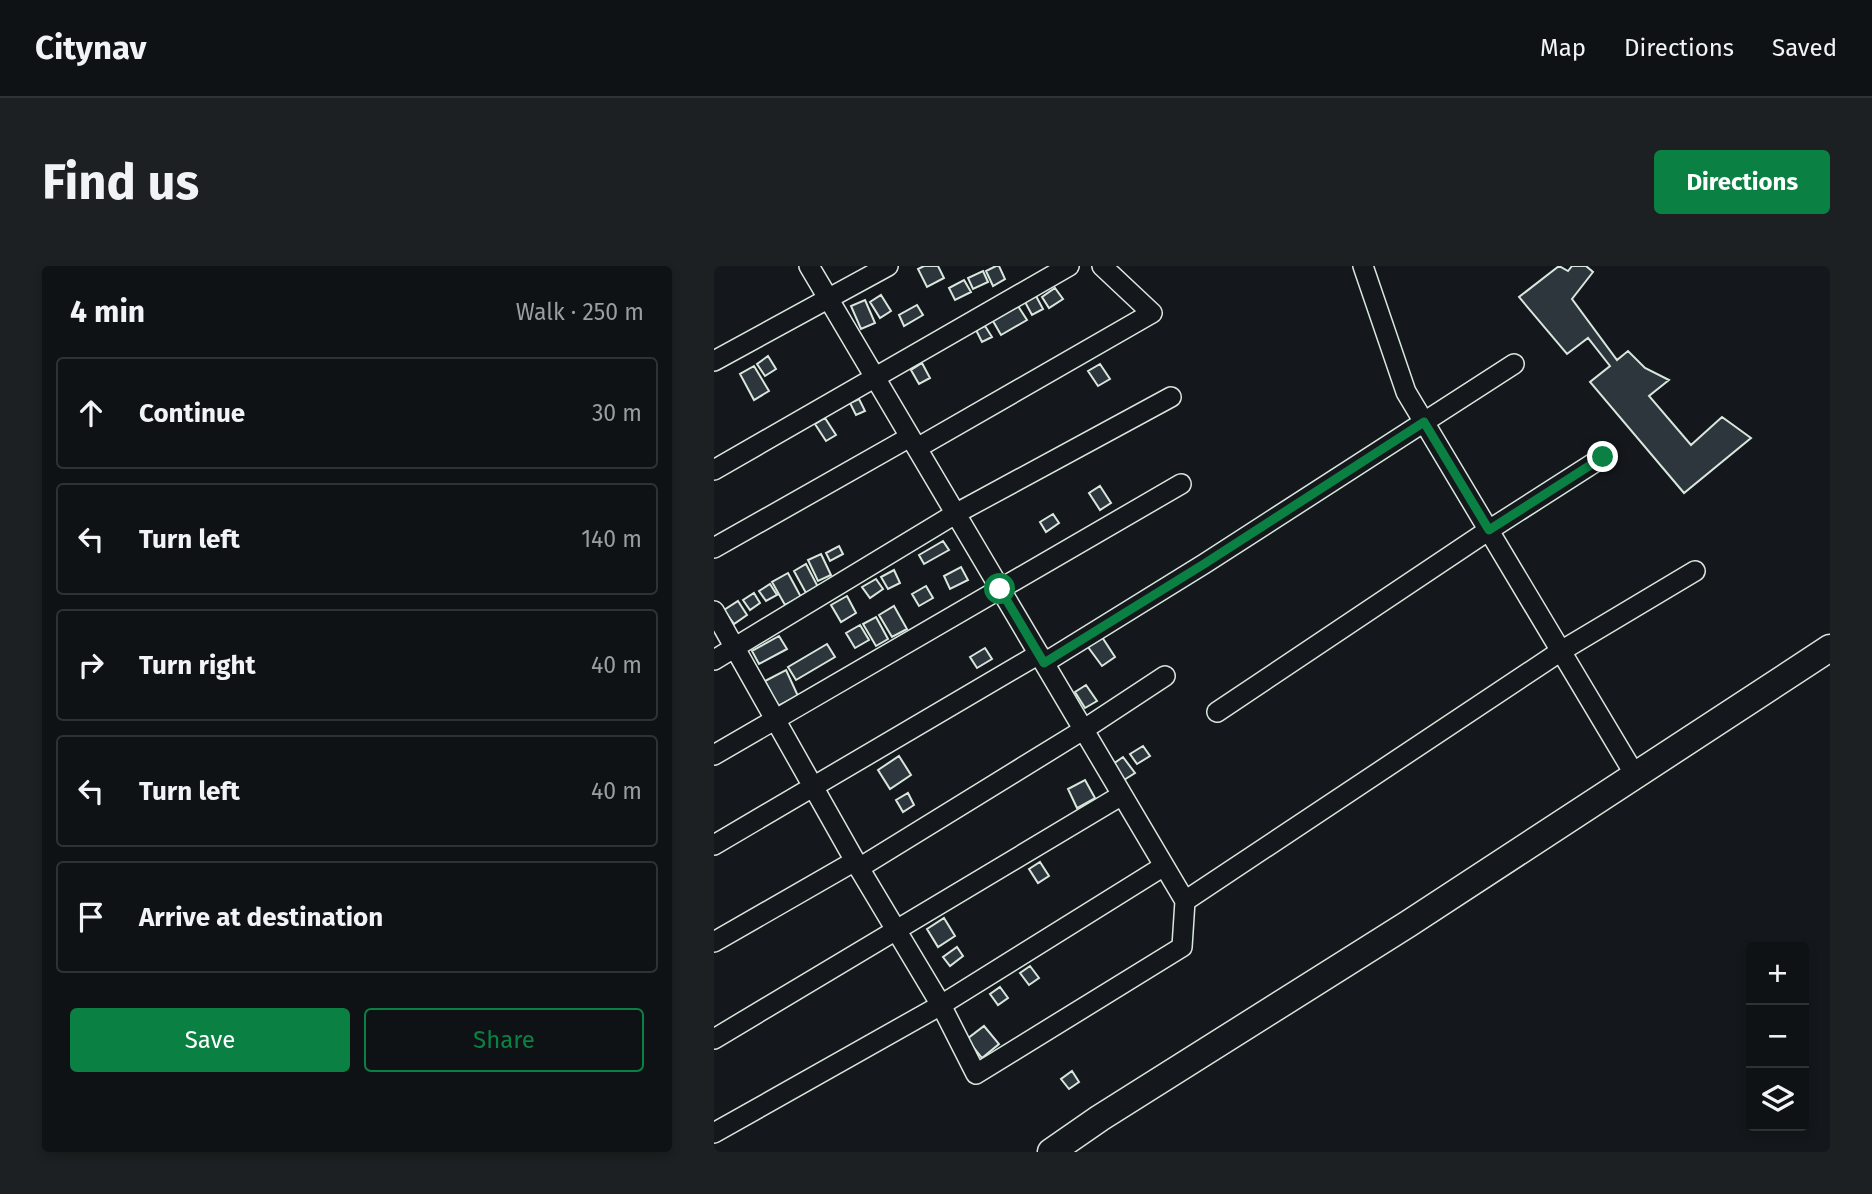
<!DOCTYPE html>
<html lang="en">
<head>
<meta charset="utf-8">
<style>
  :root { --surface:#0f1215; --page:#1d2022; --text:#f1f3f6; --muted:#9b9ea0; --line:#2f3234; --accent:#0b8043 }
  body { margin:0; font-family:"Fira Sans",sans-serif; background:var(--page); color:var(--text) }
  .controls { position:absolute; right:21px; bottom:21px; display:grid; overflow:hidden; border-radius:7px; box-shadow:0 4px 10px #0003 }
  .controls button { width:63px; height:63px; display:grid; place-items:center; padding:0; border:0; border-bottom:2px solid var(--line); background:var(--surface); color:var(--text); font:35px sans-serif }
  .stop { position:absolute; width:21px; height:21px; margin:-16px; border:5px solid #0b8043; border-radius:50%; background:#fff }
  .stop.end { background:#0b8043; border-color:#fff; box-shadow:0 2px 7px #0008 }
  .list { margin:0; padding:0; list-style:none }
  h2 { display:flex; justify-content:space-between; align-items:center; height:91px; margin:0; padding:0 28px; font-size:30px }
  h2 small { font-size:23px; font-weight:400; color:var(--muted) }
  .list li { display:grid; grid-template-columns:46px 1fr auto; gap:21px; align-items:center; box-sizing:border-box; height:112px; margin:0 14px 14px; padding:0 14px; border:2px solid var(--line); border-radius:7px }
  .list b { display:block; font-size:26px; white-space:nowrap }
  .list em { font-size:23px; font-style:normal; color:var(--muted) }
  .actions { display:flex; gap:14px; padding:21px 28px }
  .actions a { flex:1; padding:16px 0; border:2px solid var(--accent); border-radius:7px; text-align:center; font-size:24px; color:var(--accent) }
  .actions .main { background:var(--accent); color:#fff }
  .icon { flex:none; width:38px; height:38px; fill:none; stroke:currentColor; stroke-width:2; stroke-linecap:round; stroke-linejoin:round }
  .map { position:relative; flex:none; width:1116px; height:886px; overflow:hidden; border-radius:7px }
  header { display:flex; align-items:center; gap:42px; box-sizing:border-box; height:98px; padding:0 35px; background:var(--surface); border-bottom:2px solid var(--line) }
  header strong { font-size:33px }
  nav { display:flex; gap:38px; margin-inline-start:auto; font-size:24px }
  .intro { display:flex; align-items:center; justify-content:space-between; box-sizing:border-box; height:168px; padding:0 42px }
  h1 { margin:0; font-size:49px }
  .button { padding:18px 32px; border-radius:7px; background:var(--accent); color:#fff; font-size:24px; font-weight:700 }
  main { display:flex; gap:42px; padding:0 42px }
  aside { flex:1; background:var(--surface); border-radius:7px; box-shadow:0 4px 10px #0003 }
  .map>svg:first-child { display:block }
  .building { fill:#2c363c; stroke:#d8e6dc; stroke-width:2 }
  .lines { fill:none; stroke-linecap:round; stroke-linejoin:round }
  .minor-casing { stroke:#d8e6dc; stroke-width:22 }
  .secondary-casing { stroke:#d8e6dc; stroke-width:29 }
  .minor { stroke:#14181c; stroke-width:19 }
  .secondary { stroke:#14181c; stroke-width:26 }
  .route { stroke:#0b8043; stroke-width:9 }
</style>
</head>
<body>
<header>
<strong>Citynav</strong>
<nav><a>Map</a><a>Directions</a><a>Saved</a></nav>
</header>
<div class="intro"><h1>Find us</h1><a class="button">Directions</a></div>
<main>
<aside>
<h2>4 min<small>Walk · 250 m</small></h2>
<ul class="list">
<li><svg class="icon" aria-label="ahead" viewBox="0 0 24 24"><path d="M12 20V5M6 11l6-6 6 6"/></svg><div><b>Continue</b></div><em>30 m</em></li>
<li><svg class="icon" aria-label="left" viewBox="0 0 24 24"><path d="M17 20v-9H6M10 6l-5 5 5 5"/></svg><div><b>Turn left</b></div><em>140 m</em></li>
<li><svg class="icon" aria-label="right" viewBox="0 0 24 24"><path d="M7 20v-9h11M14 6l5 5-5 5"/></svg><div><b>Turn right</b></div><em>40 m</em></li>
<li><svg class="icon" aria-label="left" viewBox="0 0 24 24"><path d="M17 20v-9H6M10 6l-5 5 5 5"/></svg><div><b>Turn left</b></div><em>40 m</em></li>
<li><svg class="icon" aria-label="arrive" viewBox="0 0 24 24"><path d="M6 21V4h12l-3 4 3 4H6"/></svg><div><b>Arrive at destination</b></div></li>
</ul>
<div class="actions"><a class="main">Save</a><a>Share</a></div>
</aside>
<div class="map">
<svg width="1116" height="886" viewBox="0 0 1116 886">
  <rect width="100%" height="100%" fill="#14181c"/>
  <path class="building" d="M210 0H224L230 12 213 21 204 3Z
    M282 0H285L291 13 279 20 272 5Z
    M845 0 854 5 858 0H872L879 6 858 33 903 94 914 85 931 102 955 114 935 130 977 179 1008 151 1037 172 970 227 876 116 896 100 874 72 853 88 805 31Z
    M269 5 274 16 259 23 254 12Z
    M250 14 257 26 241 34 235 22Z
    M341 22 349 33 335 42 328 31Z
    M167 29 177 45 166 52 156 36Z
    M322 30 329 43 318 49 311 36Z
    M151 34 161 57 147 63 137 40Z
    M203 39 209 49 190 60 185 49Z
    M304 40 313 54 287 69 279 55Z
    M271 60 278 71 268 76 262 64Z
    M54 90 62 103 51 110 43 98Z
    M208 97 216 112 205 118 197 104Z
    M386 98 396 113 384 120 374 105Z
    M40 100 55 125 40 134 26 108Z
    M145 133 151 145 142 149 136 137Z
    M111 152 122 169 112 175 101 158Z
    M386 220 397 237 386 244 375 227Z
    M339 248 345 257 332 266 326 256Z
    M229 275 235 284 210 298 205 289Z
    M125 280 129 288 116 295 112 287Z
    M107 288 117 309 104 315 94 294Z
    M92 298 104 321 92 327 80 305Z
    M247 301 254 314 236 323 230 310Z
    M180 304 186 317 174 323 167 311Z
    M74 307 87 331 71 339 58 316Z
    M162 313 169 323 156 332 148 321Z
    M56 318 63 329 52 335 45 325Z
    M212 320 219 332 205 340 198 328Z
    M40 327 46 337 36 344 29 334Z
    M133 330 142 347 127 356 117 339Z
    M24 335 33 349 20 358 10 344Z
    M180 340 193 363 178 371 165 349Z
    M162 351 174 373 162 380 149 358Z
    M146 359 155 374 141 382 132 367Z
    M65 370 73 383 45 398 38 385Z
    M388 371 401 391 388 400 374 381Z
    M113 378 121 391 82 414 74 401Z
    M271 382 278 393 263 402 256 391Z
    M72 404 84 430 64 440 51 415Z
    M372 419 383 435 371 442 361 426Z
    M429 480 436 490 423 498 416 488Z
    M185 490 197 509 176 523 164 504Z
    M409 491 421 507 410 514 399 498Z
    M371 514 381 532 363 542 354 523Z
    M194 527 200 539 189 546 182 534Z
    M326 596 335 610 324 617 315 603Z
    M230 652 241 670 224 681 213 663Z
    M243 681 249 690 236 700 229 691Z
    M316 700 325 712 315 719 306 707Z
    M286 721 294 732 284 739 276 728Z
    M270 760 285 778 268 792 253 773Z
    M358 805 365 816 355 823 347 813Z"/>
  <g class="lines">
    <defs>
      <path id="minor" d="M95 0 471 635 847 385 981 305
        M649 0 692 126 921 509
        M0 95 174 0
        M203 182 438 47 388 0
        M0 204 355 0
        M0 282 196 171
        M0 345 145 602 227 739 262 808 468 681 471 635
        M0 394 241 248 457 131
        M330 397 490 298 800 98
        M503 446 775 264 889 191
        M0 489 467 218
        M0 579 325 388
        M145 602 369 464 451 410
        M0 676 141 595
        M0 773 408 529
        M0 867 227 739 450 600"/>
      <path id="secondary" d="M337 886 386 852 694 658 1116 382"/>
    </defs>
    <use href="#minor" class="minor-casing"/>
    <use href="#secondary" class="secondary-casing"/>
    <use href="#minor" class="minor"/>
    <use href="#secondary" class="secondary"/>
  </g>
  <g class="lines">
    <path class="route" d="M286 323 330 397 490 298 710 156 775 264 889 191"/>
  </g>
</svg>
<div class="controls">
<button>+</button>
<button>−</button>
<button><svg class="icon" aria-label="layers" viewBox="0 0 24 24"><path d="M12 4l9 5-9 5-9-5zM3 14l9 5 9-5"/></svg></button>
</div>
<div class="stop" style="left:286px;top:323px"></div>
<div class="stop end" style="left:889px;top:191px"></div>
</div>
</main>
</body>
</html>
